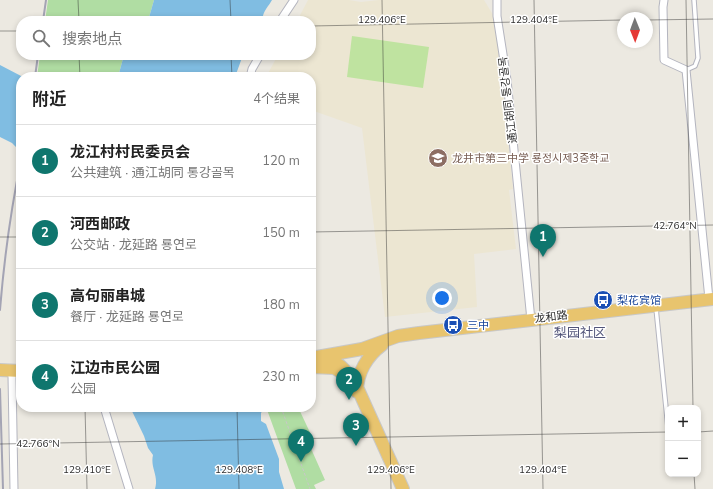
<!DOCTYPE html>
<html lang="zh">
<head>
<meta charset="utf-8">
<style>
  :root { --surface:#fff; --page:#f6f6f6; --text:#222; --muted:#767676; --line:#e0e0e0; --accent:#0f766e }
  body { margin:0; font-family:"Nunito Sans","Noto Sans SC","Noto Sans KR",sans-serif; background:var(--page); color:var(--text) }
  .controls { position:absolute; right:12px; bottom:12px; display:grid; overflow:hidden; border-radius:8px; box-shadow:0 2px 6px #0003 }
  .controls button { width:36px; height:36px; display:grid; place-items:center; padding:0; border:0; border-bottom:1px solid var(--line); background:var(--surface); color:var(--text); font:20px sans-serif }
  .compass { position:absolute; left:617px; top:12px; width:36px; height:36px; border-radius:50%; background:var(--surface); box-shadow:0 2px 6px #0003; rotate:179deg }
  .you { position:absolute; left:442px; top:298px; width:14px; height:14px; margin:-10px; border:3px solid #fff; border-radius:50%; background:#1a73e8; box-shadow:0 0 0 6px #1a73e833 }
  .badge { display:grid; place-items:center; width:26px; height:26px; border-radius:50%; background:var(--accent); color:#fff; font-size:13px; font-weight:700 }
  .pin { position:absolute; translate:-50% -33px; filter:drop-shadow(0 1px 2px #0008) }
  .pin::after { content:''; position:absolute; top:21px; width:14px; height:12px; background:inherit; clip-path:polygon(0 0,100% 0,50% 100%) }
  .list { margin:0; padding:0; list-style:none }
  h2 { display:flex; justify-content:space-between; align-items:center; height:52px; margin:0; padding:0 16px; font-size:17px }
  h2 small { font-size:13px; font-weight:400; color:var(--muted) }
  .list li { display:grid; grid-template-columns:26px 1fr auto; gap:12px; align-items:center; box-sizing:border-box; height:72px; padding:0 16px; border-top:1px solid var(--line) }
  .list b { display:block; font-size:15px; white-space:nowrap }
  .list p { margin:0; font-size:13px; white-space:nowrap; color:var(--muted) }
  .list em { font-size:13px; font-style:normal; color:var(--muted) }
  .icon { flex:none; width:22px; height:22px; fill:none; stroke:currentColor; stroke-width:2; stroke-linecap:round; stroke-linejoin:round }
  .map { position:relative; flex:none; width:713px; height:489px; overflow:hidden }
  .search { position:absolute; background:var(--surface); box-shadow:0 2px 6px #0003; left:16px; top:16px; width:300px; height:44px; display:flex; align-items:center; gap:10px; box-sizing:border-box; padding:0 14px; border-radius:16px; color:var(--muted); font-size:15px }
  .panel { position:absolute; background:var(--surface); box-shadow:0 2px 6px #0003; left:16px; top:72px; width:300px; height:340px; border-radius:16px }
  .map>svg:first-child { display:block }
  .education { fill:#ece6d2 }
  .green { fill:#b0dda3 }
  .pitch { fill:#bfe3a0 }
  .water { fill:#80bde2 }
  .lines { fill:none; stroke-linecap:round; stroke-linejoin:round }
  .service-casing { stroke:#b4b5bf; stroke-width:5.5 }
  .minor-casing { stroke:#b4b5bf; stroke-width:9 }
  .trunk-casing { stroke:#c8c8c8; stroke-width:14 }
  .path { stroke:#c8c8c8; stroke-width:1; stroke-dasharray:3 2; stroke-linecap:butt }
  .service { stroke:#fff; stroke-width:3.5 }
  .minor { stroke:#fff; stroke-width:7 }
  .trunk { stroke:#e8c46e; stroke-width:12 }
  .rail { stroke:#a4a4b4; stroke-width:2 }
  .ticks { fill:none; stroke:#2d2d2d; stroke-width:1; stroke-opacity:0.45 }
  .labels { text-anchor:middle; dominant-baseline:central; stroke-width:3; stroke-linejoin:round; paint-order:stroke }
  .street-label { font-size:11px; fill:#2d2d2d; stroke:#fff }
  .education-label { font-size:11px; fill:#785e54; stroke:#fff; text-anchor:start }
  .transit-label { font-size:11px; fill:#164399; stroke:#fff; text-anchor:start }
  .quarter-label { font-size:13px; fill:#515479; stroke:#fff }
  .ticks-label { font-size:10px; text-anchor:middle; fill:#2d2d2d; stroke:#fff; stroke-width:3; stroke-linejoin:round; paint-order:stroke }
</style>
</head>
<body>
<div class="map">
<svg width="713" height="489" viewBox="0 0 713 489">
  <rect width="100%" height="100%" fill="#ece9e1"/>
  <path class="education" d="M308 0H349L361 2 379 0H484L495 18 513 189 509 190 516 249 474 254 477 307 385 317 362 128 311 110V77H266L278 55H311V21H297Z"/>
  <path class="green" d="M48 0H154L148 21H45Z
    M40 55H124L118 77H37Z
    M266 407H298L314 441 309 444 325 480 314 485 316 489H296Z"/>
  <path class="pitch" d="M352 36 429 47 423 88 347 77Z"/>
  <path class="water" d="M154 0H272C269 6 262 12 263 19L260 21H148Z
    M124 55H243L235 77H118Z
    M0 65 23 77H21V152L12 143 0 137Z
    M130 407H265L261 413V421L266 424 279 459V472L284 489H155C159 475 150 468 153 455L148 448 144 436Z"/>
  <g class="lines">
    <defs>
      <path id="service" d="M686 70 695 66 698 58 694 0
        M656 308 668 428
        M19 334 21 306"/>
      <path id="minor" d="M497 0V16L507 80 531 320
        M664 0 663 7 664 60 686 70 709 299
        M280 21 294 0
        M250 77 252 69 260 55
        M12 376 14 489
        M104 407 129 489"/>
      <path id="trunk" d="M321 357C343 363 345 370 357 387L403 489
        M311 358 362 349 398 336 419 333 713 299
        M311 367 334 368 341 372
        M0 370 21 371
        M357 392C357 373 367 356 382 345"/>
    </defs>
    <use href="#service" class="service-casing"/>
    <use href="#minor" class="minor-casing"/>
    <use href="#trunk" class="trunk-casing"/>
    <path class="path" d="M281 407 310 489"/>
    <use href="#service" class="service"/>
    <use href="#minor" class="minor"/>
    <use href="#trunk" class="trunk"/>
    <path class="rail" d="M43 21 46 0
      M35 77 38 55
      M0 310C4 260 11 209 21 160
      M0 389 3 489"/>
  </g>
  <path class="ticks" d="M78 0 79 21M230 0 231 21M382 0 391 489M534 0 543 489M686 0 693 408M647 20 713 19M311 26 623 20M0 31H21M79 55 80 77M231 55 232 77M311 232 713 225M0 237H21M85 407 87 489M237 407 239 489M698 432 713 431M0 444 668 432M694 474 695 489"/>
  <defs>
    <symbol id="school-disc" viewBox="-11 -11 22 22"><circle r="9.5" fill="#8d6e63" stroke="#fff"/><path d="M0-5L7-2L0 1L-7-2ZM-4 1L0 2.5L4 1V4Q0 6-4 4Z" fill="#fff"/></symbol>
    <symbol id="bus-disc" viewBox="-11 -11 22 22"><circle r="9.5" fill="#1a4fb4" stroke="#fff"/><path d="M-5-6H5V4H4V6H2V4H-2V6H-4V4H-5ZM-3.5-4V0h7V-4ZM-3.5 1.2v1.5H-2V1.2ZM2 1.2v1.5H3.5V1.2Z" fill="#fff"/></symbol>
  </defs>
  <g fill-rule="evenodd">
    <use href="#school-disc" x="427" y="147" width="22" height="22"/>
    <use href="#bus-disc" x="592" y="289" width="22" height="22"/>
    <use href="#bus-disc" x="442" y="314" width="22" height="22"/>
  </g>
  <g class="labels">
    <g class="street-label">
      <text transform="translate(508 100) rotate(-97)">通江胡同 통강골목</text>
      <text transform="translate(551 317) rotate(-7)">龙和路</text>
    </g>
    <g class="education-label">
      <text x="452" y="158">龙井市第三中学 룡정시제3중학교</text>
    </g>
    <g class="transit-label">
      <text x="617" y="300">梨花宾馆</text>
      <text x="467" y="325">三中</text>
    </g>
    <g class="quarter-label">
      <text x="580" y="333">梨园社区</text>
    </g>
  </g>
  <g class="ticks-label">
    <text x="382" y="23">129.406°E</text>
    <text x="534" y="23">129.404°E</text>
    <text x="675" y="229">42.764°N</text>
    <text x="38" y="447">42.766°N</text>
    <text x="87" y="473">129.410°E</text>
    <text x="239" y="473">129.408°E</text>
    <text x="391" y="473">129.406°E</text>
    <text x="543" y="473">129.404°E</text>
  </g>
</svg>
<div class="controls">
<button>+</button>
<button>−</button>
</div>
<svg class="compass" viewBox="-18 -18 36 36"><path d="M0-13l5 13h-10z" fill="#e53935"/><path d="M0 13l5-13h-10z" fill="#767676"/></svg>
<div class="you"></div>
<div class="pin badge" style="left:543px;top:257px">1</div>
<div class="pin badge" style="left:349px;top:400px">2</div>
<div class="pin badge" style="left:356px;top:446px">3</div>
<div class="pin badge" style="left:301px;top:462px">4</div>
<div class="search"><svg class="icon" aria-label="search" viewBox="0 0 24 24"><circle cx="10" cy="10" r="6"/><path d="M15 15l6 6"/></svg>搜索地点</div>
<section class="panel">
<h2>附近<small>4个结果</small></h2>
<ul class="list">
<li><span class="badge">1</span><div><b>龙江村村民委员会</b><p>公共建筑 · 通江胡同 통강골목</p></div><em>120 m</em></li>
<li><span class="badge">2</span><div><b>河西邮政</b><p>公交站 · 龙延路 룡연로</p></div><em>150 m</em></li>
<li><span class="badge">3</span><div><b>高句丽串城</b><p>餐厅 · 龙延路 룡연로</p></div><em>180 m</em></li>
<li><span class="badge">4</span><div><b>江边市民公园</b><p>公园</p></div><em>230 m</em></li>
</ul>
</section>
</div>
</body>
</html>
